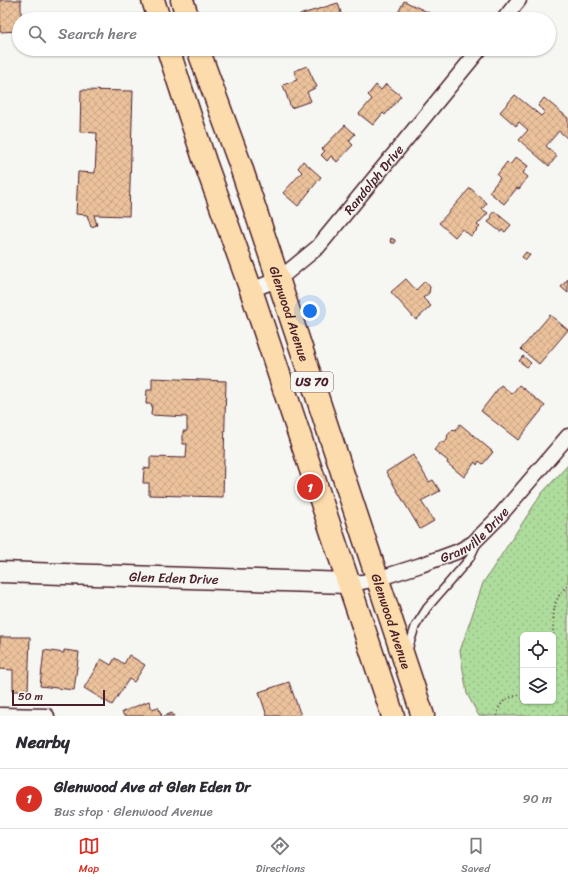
<!DOCTYPE html>
<html lang="en">
<head>
<meta charset="utf-8">
<style>
  :root { --surface:#fff; --page:#f7f7f7; --text:#2b2b33; --muted:#7c7c81; --line:#e1e1e2; --accent:#d93025 }
  body { margin:0; font-family:Sriracha,sans-serif; background:var(--page); color:var(--text) }
  .controls { position:absolute; right:12px; bottom:12px; display:grid; overflow:hidden; border-radius:6px; box-shadow:0 1px 3px #0004 }
  .controls button { width:36px; height:36px; display:grid; place-items:center; padding:0; border:0; border-bottom:1px solid var(--line); background:var(--surface); color:var(--text); font:20px sans-serif }
  .scale { position:absolute; left:12px; bottom:10px; width:93px; box-sizing:border-box; padding-left:4px; border:2px solid #4a1f2b; border-top:0; font-size:11px; line-height:14px; white-space:nowrap; color:#4a1f2b; -webkit-text-stroke:3px #f6f6f2; paint-order:stroke }
  .you { position:absolute; left:310px; top:311px; width:14px; height:14px; margin:-10px; border:3px solid #fff; border-radius:50%; background:#1a73e8; box-shadow:0 0 0 6px #1a73e833 }
  .badge { display:grid; place-items:center; width:26px; height:26px; border-radius:50%; background:var(--accent); color:#fff; font-size:13px; font-weight:700 }
  .pin { position:absolute; translate:-50% -50%; border:2px solid #fff; box-shadow:0 1px 4px #0006 }
  .list { margin:0; padding:0; list-style:none }
  h2 { display:flex; justify-content:space-between; align-items:center; height:52px; margin:0; padding:0 16px; font-size:17px }
  h2 small { font-size:13px; font-weight:400; color:var(--muted) }
  .list li { display:grid; grid-template-columns:26px 1fr auto; gap:12px; align-items:center; box-sizing:border-box; height:60px; padding:0 16px; border-top:1px solid var(--line) }
  .list b { display:block; font-size:15px; white-space:nowrap }
  .list p { margin:0; font-size:13px; white-space:nowrap; color:var(--muted) }
  .list em { font-size:13px; font-style:normal; color:var(--muted) }
  .icon { flex:none; width:22px; height:22px; fill:none; stroke:currentColor; stroke-width:2; stroke-linecap:round; stroke-linejoin:round }
  .map { position:relative; flex:none; width:568px; height:716px; overflow:hidden }
  .search { position:absolute; background:var(--surface); box-shadow:0 1px 3px #0004; left:12px; right:12px; top:12px; height:44px; display:flex; align-items:center; gap:10px; box-sizing:border-box; padding:0 14px; border-radius:22px; color:var(--muted); font-size:15px }
  .sheet { height:112px; background:var(--surface) }
  nav { display:flex; justify-content:space-around; align-items:center; box-sizing:border-box; height:56px; border-top:1px solid var(--line); background:var(--surface); font-size:11px; color:var(--muted) }
  nav a { display:grid; justify-items:center; gap:2px }
  nav .on { color:var(--accent) }
  .map>svg:first-child { display:block }
  .grass { fill:url(#grass-dots); stroke:#7c7e64; fill-rule:evenodd }
  .building { fill:url(#building-cross-hatch); stroke:#4a1f2b }
  .lines { fill:none; stroke-linecap:round; stroke-linejoin:round }
  .lane-casing { stroke:#4a1f2b; stroke-width:10 }
  .street-casing { stroke:#4a1f2b; stroke-width:17 }
  .secondary-casing { stroke:#4a1f2b; stroke-width:23 }
  .primary-casing { stroke:#4a1f2b; stroke-width:25 }
  .path { stroke:#4a1f2b; stroke-width:2; stroke-dasharray:1 3; stroke-linecap:butt }
  .lane { stroke:#f6f6f2; stroke-width:7 }
  .street { stroke:#f6f6f2; stroke-width:14 }
  .secondary { stroke:#f6f6f2; stroke-width:20 }
  .primary { stroke:#fcdcac; stroke-width:22 }
  .labels { text-anchor:middle; dominant-baseline:central; stroke-width:3; stroke-linejoin:round; paint-order:stroke }
  .shield { fill:#f6f6f2; stroke:#7e6067; stroke-width:1 }
  .shield-label { font-size:12px; font-weight:bold; fill:#4a1f2b }
  .street-label { font-size:13px; fill:#4a1f2b; stroke:#f6f6f2 }
</style>
</head>
<body>
<div class="map">
<svg width="568" height="716" viewBox="0 0 568 716">
  <defs>
    <pattern id="grass-dots" width="8" height="8" patternUnits="userSpaceOnUse"><rect width="8" height="8" fill="#addc9c"/><path d="M2 2h.1M6 6h.1" fill="none" stroke="#96bc87" stroke-width="1.8" stroke-linecap="round"/></pattern>
    <pattern id="building-cross-hatch" width="8" height="8" patternUnits="userSpaceOnUse"><rect width="8" height="8" fill="#ebc29b"/><path d="M0 0l8 8M0 8l8-8" fill="none" stroke="#cba686"/></pattern>
  </defs>
  <rect width="100%" height="100%" fill="#f6f6f2"/>
  <filter id="ink" filterUnits="userSpaceOnUse"><feTurbulence type="fractalNoise" baseFrequency=".025" numOctaves="2"/><feDisplacementMap in="SourceGraphic" scale="8" xChannelSelector="R" yChannelSelector="G"/><feConvolveMatrix kernelMatrix="1 2 1 2 8 2 1 2 1" color-interpolation-filters="sRGB"/></filter>
  <g filter="url(#ink)">
    <path class="grass" d="M568 465V716H479L467 694 460 651 483 583 542 493ZM523 635H553V701H523Z"/>
    <path class="building" d="M0 0H21V17L25 16 26 19H19V31L0 32Z
      M404 1 436 16 435 19H395Z
      M338 3 342 16 334 18V19H300L299 15Z
      M307 66 317 87 307 92 311 101 291 108 283 85 297 80 294 71Z
      M386 84 401 96 385 115 383 113 373 125 359 114 372 99 368 95 376 85 381 90Z
      M81 90 133 91 129 216 94 215 97 225 91 227 87 215 76 214 78 172 95 173 97 133 80 132Z
      M515 95 541 116 545 112 538 106 544 98 568 118V139L559 131 546 146 557 156 549 166 519 140 528 130 519 122 516 126 500 112Z
      M345 125 355 134 349 141 353 145 337 162 331 156 327 161 321 155 325 151 322 149Z
      M516 157 528 166 523 173 528 177 519 189 517 188 504 204 489 192 500 178 497 175 507 162 510 165Z
      M303 161 321 177 298 206 283 193 302 172 298 168Z
      M470 188 487 203 482 209 488 213 477 225 480 227 471 236 462 229 455 237 439 223Z
      M494 211 511 225 505 232 502 230 501 232 488 222 492 217 491 215Z
      M391 238 395 240V243H392L390 241Z
      M526 252 530 255 526 260 522 257Z
      M406 279 416 290 425 281 430 287 429 293 423 298 431 306 416 320 391 292Z
      M568 279V293L561 287Z
      M550 315 568 330 539 364 521 349Z
      M523 356 531 363 527 367 519 361Z
      M152 378 226 381 223 497 149 495V483H143L144 468 150 469V457L186 458 187 444H183V431H187V417L151 415 152 404H146L147 390H152Z
      M501 385 512 394 519 385 545 406 518 440 481 411Z
      M460 424 493 452 483 464 479 461 477 465 475 462 464 477 447 463 448 461 434 450 442 441 444 443 448 437 447 436 453 429 455 431Z
      M413 455 429 482 433 480 440 491 421 501 434 521 420 529 386 472Z
      M0 637H30L28 691H13V670L0 669Z
      M44 650 64 653V650L79 652 74 690 40 686Z
      M129 655 145 665 134 682 129 679 112 705 84 688 101 659 111 665 115 658 124 664Z
      M289 682 301 716H267L259 692Z
      M149 701 152 709 158 707 162 716H124L122 712Z
      M172 713 174 716H164Z"/>
    <g class="lines">
      <defs>
        <path id="lane" d="M408 650 415 627 427 608 470 558 477 543"/>
        <g id="street">
          <path d="M504 19 519 0"/>
          <path id="s1" d="M251 290 279 279 318 247 480 49"/>
          <path id="s2" d="M348 583 362 582 377 579 421 565 459 551 473 543 497 519 568 436"/>
          <path d="M0 715 47 716"/>
        </g>
        <g id="secondary">
          <path id="s3" d="M0 572 348 583"/>
        </g>
        <g id="primary">
          <path d="M153 0 159 19"/>
          <path d="M182 0 188 19"/>
          <path d="M168 49 205 162 251 290 393 716"/>
          <path id="s4" d="M198 49 240 164 423 716"/>
        </g>
      </defs>
      <use href="#lane" class="lane-casing"/>
      <use href="#street" class="street-casing"/>
      <use href="#secondary" class="secondary-casing"/>
      <use href="#primary" class="primary-casing"/>
      <path class="path" d="M553 635C554 614 551 600 568 585
        M497 716C499 700 509 697 523 694"/>
      <use href="#lane" class="lane"/>
      <use href="#street" class="street"/>
      <use href="#secondary" class="secondary"/>
      <use href="#primary" class="primary"/>
    </g>
  </g>
  <g class="labels">
    <rect class="shield" x="291" y="372" width="42" height="20" rx="3"/>
    <g class="shield-label">
      <text x="312" y="382">US 70</text>
    </g>
    <g class="street-label">
      <text stroke="none"><textPath href="#s1" startOffset="168">Randolph Drive</textPath></text>
      <text stroke="none"><textPath href="#s4" startOffset="280">Glenwood Avenue</textPath></text>
      <text stroke="none"><textPath href="#s2" startOffset="138">Granville Drive</textPath></text>
      <text stroke="none"><textPath href="#s3" startOffset="174">Glen Eden Drive</textPath></text>
      <text stroke="none"><textPath href="#s4" startOffset="604">Glenwood Avenue</textPath></text>
    </g>
  </g>
</svg>
<div class="controls">
<button><svg class="icon" aria-label="locate" viewBox="0 0 24 24"><circle cx="12" cy="12" r="6"/><path d="M12 2v4M12 18v4M2 12h4M18 12h4"/></svg></button>
<button><svg class="icon" aria-label="layers" viewBox="0 0 24 24"><path d="M12 4l9 5-9 5-9-5zM3 14l9 5 9-5"/></svg></button>
</div>
<div class="scale">50 m</div>
<div class="you"></div>
<div class="pin badge" style="left:310px;top:487px">1</div>
<div class="search"><svg class="icon" aria-label="search" viewBox="0 0 24 24"><circle cx="10" cy="10" r="6"/><path d="M15 15l6 6"/></svg>Search here</div>
</div>
<section class="sheet">
<h2>Nearby<small></small></h2>
<ul class="list">
<li><span class="badge">1</span><div><b>Glenwood Ave at Glen Eden Dr</b><p>Bus stop · Glenwood Avenue</p></div><em>90 m</em></li>
</ul>
</section>
<nav>
<a class="on"><svg class="icon" aria-label="map" viewBox="0 0 24 24"><path d="M3 6l6-2 6 2 6-2v14l-6 2-6-2-6 2zM9 4v14M15 6v14"/></svg>Map</a>
<a><svg class="icon" aria-label="directions" viewBox="0 0 24 24"><path d="M12 3l9 9-9 9-9-9zM9 14v-3h6M13 9l2 2-2 2"/></svg>Directions</a>
<a><svg class="icon" aria-label="saved" viewBox="0 0 24 24"><path d="M7 4h10v16l-5-4-5 4z"/></svg>Saved</a>
</nav>
</body>
</html>
